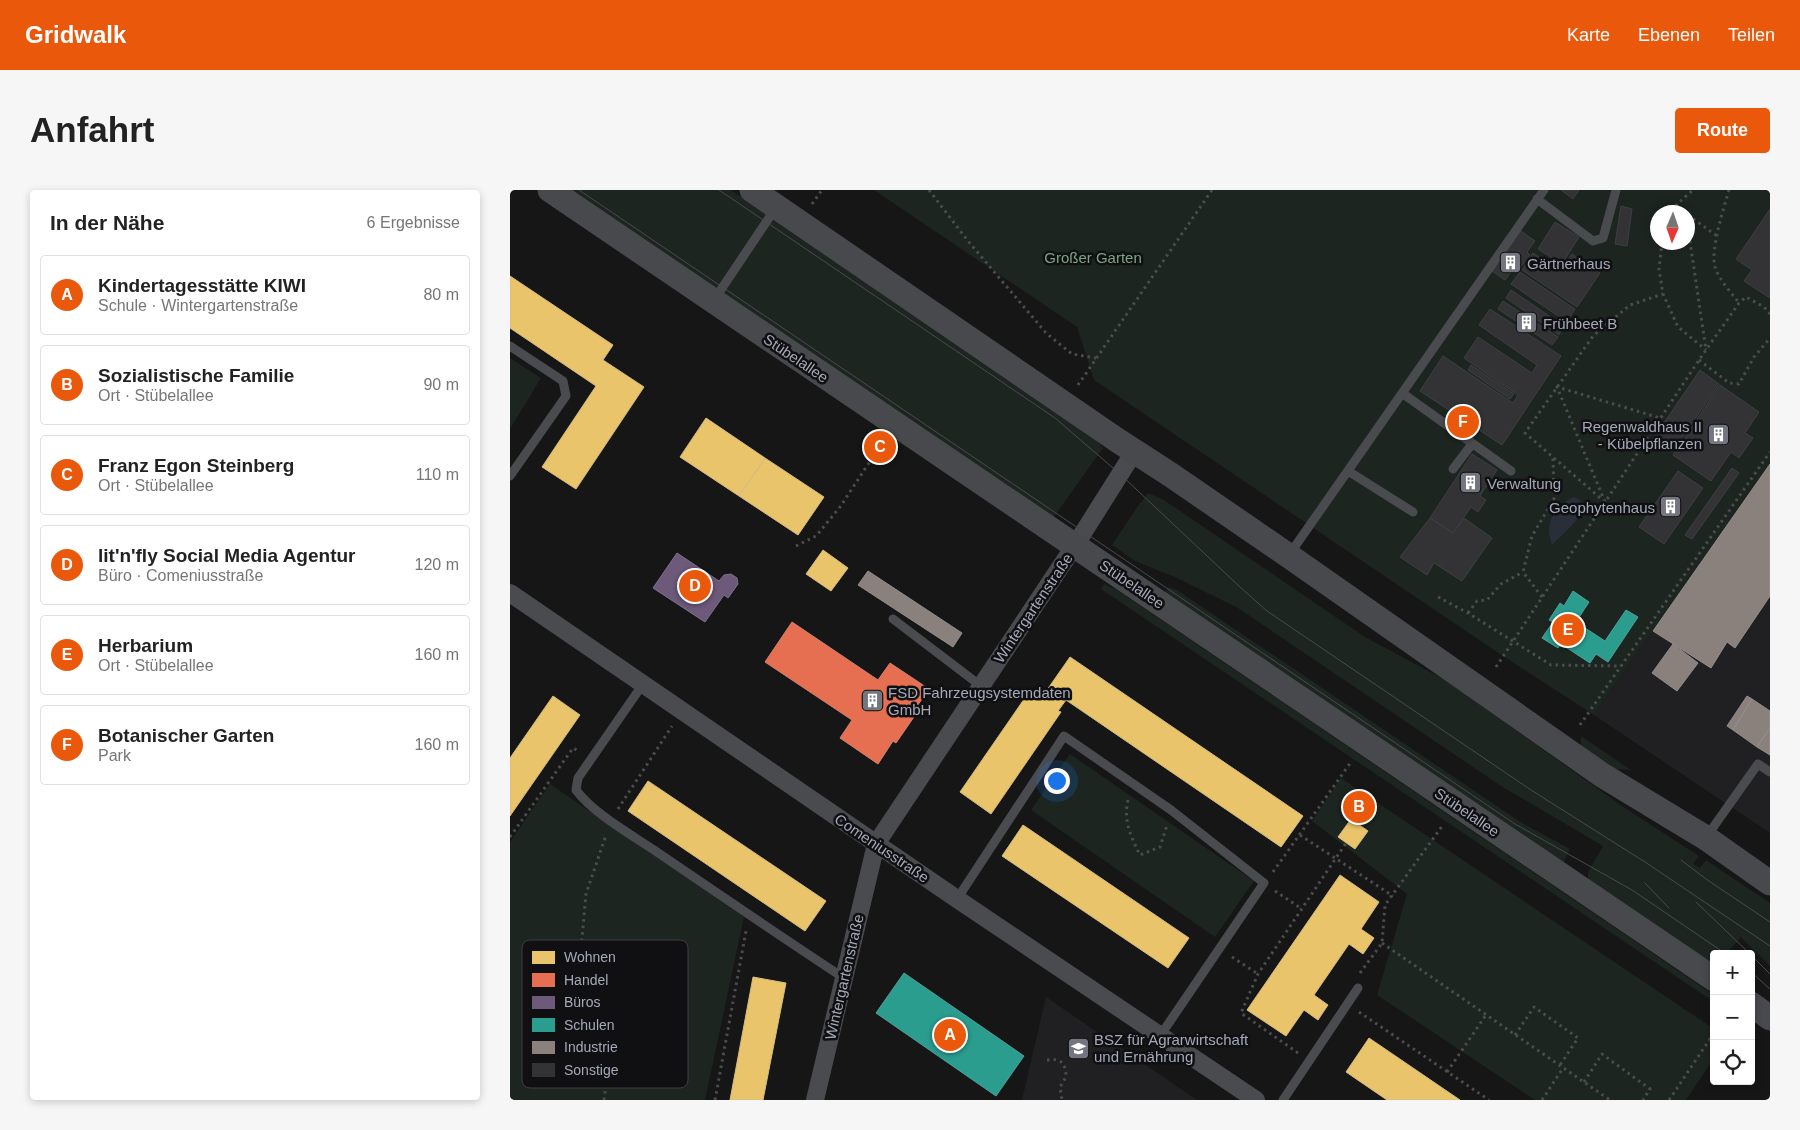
<!DOCTYPE html>
<html lang="de">
<head>
<meta charset="utf-8">
<style>
  :root { --surface:#fff; --page:#f6f6f6; --text:#222; --muted:#767676; --line:#e0e0e0; --accent:#ea580c }
  body { margin:0; font-family:Helvetica,sans-serif; background:var(--page); color:var(--text) }
  .controls { position:absolute; right:15px; bottom:15px; display:grid; overflow:hidden; border-radius:5px; box-shadow:0 2px 8px #0003 }
  .controls button { width:45px; height:45px; display:grid; place-items:center; padding:0; border:0; border-bottom:1px solid var(--line); background:var(--surface); color:var(--text); font:25px sans-serif }
  .compass { position:absolute; left:1140px; top:15px; width:45px; height:45px; border-radius:50%; background:var(--surface); box-shadow:0 2px 8px #0003; rotate:182deg }
  .you { position:absolute; left:546px; top:590px; width:18px; height:18px; margin:-12px; border:4px solid #fff; border-radius:50%; background:#1a73e8; box-shadow:0 0 0 8px #1a73e833 }
  .badge { display:grid; place-items:center; width:32px; height:32px; border-radius:50%; background:var(--accent); color:#fff; font-size:16px; font-weight:700 }
  .pin { position:absolute; translate:-50% -50%; border:2px solid #fff; box-shadow:0 1px 5px #0006 }
  .list { margin:0; padding:0; list-style:none }
  h2 { display:flex; justify-content:space-between; align-items:center; height:65px; margin:0; padding:0 20px; font-size:21px }
  h2 small { font-size:16px; font-weight:400; color:var(--muted) }
  .list li { display:grid; grid-template-columns:32px 1fr auto; gap:15px; align-items:center; box-sizing:border-box; height:80px; margin:0 10px 10px; padding:0 10px; border:1px solid var(--line); border-radius:5px }
  .list b { display:block; font-size:19px; white-space:nowrap }
  .list p { margin:0; font-size:16px; white-space:nowrap; color:var(--muted) }
  .list em { font-size:16px; font-style:normal; color:var(--muted) }
  .icon { flex:none; width:28px; height:28px; fill:none; stroke:currentColor; stroke-width:2; stroke-linecap:round; stroke-linejoin:round }
  .map { position:relative; flex:none; width:1260px; height:910px; overflow:hidden; border-radius:5px }
  header { display:flex; align-items:center; gap:30px; box-sizing:border-box; height:70px; padding:0 25px; background:var(--accent); color:#fff }
  header strong { font-size:24px }
  nav { display:flex; gap:28px; margin-inline-start:auto; font-size:18px }
  .intro { display:flex; align-items:center; justify-content:space-between; box-sizing:border-box; height:120px; padding:0 30px }
  h1 { margin:0; font-size:35px }
  .button { padding:12px 22px; border-radius:5px; background:var(--accent); color:#fff; font-size:18px; font-weight:700 }
  main { display:flex; gap:30px; padding:0 30px }
  aside { flex:1; background:var(--surface); border-radius:5px; box-shadow:0 2px 8px #0003 }
  .map>svg:first-child { display:block }
  .built { fill:#202022 }
  .green { fill:#1d2520; fill-rule:evenodd }
  .water { fill:#282f39 }
  .homes { fill:#e9c46a; stroke:#d5bc81 }
  .shops { fill:#e76f51; stroke:#d38070 }
  .offices { fill:#6d597a; stroke:#7e718d }
  .schools { fill:#2a9d8f; stroke:#4fa19b }
  .industry { fill:#8a817c; stroke:#928d8e }
  .building { fill:#333335; stroke:#3e3f42 }
  .lines { fill:none; stroke-linecap:round; stroke-linejoin:round }
  .path { stroke:#4b4c50; stroke-width:3; stroke-dasharray:2.5 4; stroke-linecap:butt }
  .service { stroke:#494b4f; stroke-width:9 }
  .minor { stroke:#494b4f; stroke-width:18 }
  .secondary { stroke:#48494d; stroke-width:25 }
  .tram { stroke:#4a4b4e; stroke-width:1 }
  .labels { text-anchor:middle; dominant-baseline:central; stroke-width:5; stroke-linejoin:round; paint-order:stroke }
  .park-label { font-size:15px; fill:#7ba582; stroke:#101012 }
  .poi-label { font-size:15px; fill:#a5a9b8; stroke:#101012; text-anchor:start }
  .street-label { font-size:15px; fill:#a5a9b8; stroke:#101012 }
  .key { fill:#101012; stroke:#3d3e44; stroke-width:1 }
  .key-label { font-size:14px; fill:#a5a9b8 }
</style>
</head>
<body>
<header>
<strong>Gridwalk</strong>
<nav><a>Karte</a><a>Ebenen</a><a>Teilen</a></nav>
</header>
<div class="intro"><h1>Anfahrt</h1><a class="button">Route</a></div>
<main>
<aside>
<h2>In der Nähe<small>6 Ergebnisse</small></h2>
<ul class="list">
<li><span class="badge">A</span><div><b>Kindertagesstätte KIWI</b><p>Schule · Wintergartenstraße</p></div><em>80 m</em></li>
<li><span class="badge">B</span><div><b>Sozialistische Familie</b><p>Ort · Stübelallee</p></div><em>90 m</em></li>
<li><span class="badge">C</span><div><b>Franz Egon Steinberg</b><p>Ort · Stübelallee</p></div><em>110 m</em></li>
<li><span class="badge">D</span><div><b>lit'n'fly Social Media Agentur</b><p>Büro · Comeniusstraße</p></div><em>120 m</em></li>
<li><span class="badge">E</span><div><b>Herbarium</b><p>Ort · Stübelallee</p></div><em>160 m</em></li>
<li><span class="badge">F</span><div><b>Botanischer Garten</b><p>Park</p></div><em>160 m</em></li>
</ul>
</aside>
<div class="map">
<svg width="1260" height="910" viewBox="0 0 1260 910">
  <rect width="100%" height="100%" fill="#161616"/>
  <path class="built" d="M1260 274V643L1084 525Z
    M536 807 687 910H512Z"/>
  <path class="green" d="M59 0H221L578 241 593 258 543 328Z
    M364 0H1260V274L1084 525 993 466 584 190 567 137ZM1148 22H1178V52H1148Z
    M0 168 31 188 0 239Z
    M638 303 654 310 855 447 935 490 1115 618 1189 666 1183 674 1190 678 1196 670 1260 713V776L1231 747 1216 764H1204V776L1078 690V682L1093 656 991 596 728 418 667 388 625 371 602 355 630 313H631Z
    M594 394 607 400 1204 805V812L591 399Z
    M659 397 663 399 664 398 1012 633 1060 659 1053 673 654 403Z
    M1071 546 1121 580 1105 579 1071 557Z
    M560 564 744 691 705 747 521 620Z
    M831 588 1204 839V868L1176 910H1025L867 805 897 704 802 631Z
    M40 594 234 727 195 910H0V652Z"/>
  <path class="water" d="M1064 307 1070 310C1077 327 1053 343 1042 355 1041 350 1038 343 1039 338 1039 326 1053 311 1064 307Z"/>
  <path class="homes" d="M0 86 103 155 93 170 134 197 66 299 32 277 86 196 0 138Z
    M196 228 255 268 229 306 170 267Z
    M255 268 314 307 288 345 229 306Z
    M313 360 338 378 321 401 296 384Z
    M560 467 793 626 771 657 556 510 548 521 551 522 481 624 450 602 519 502 530 510Z
    M43 506 70 525 0 626V568Z
    M138 591 316 711 295 741 118 621Z
    M841 629 858 641 845 659 828 647Z
    M513 635 679 748 658 778 492 666Z
    M830 685 869 712 851 739 864 748 853 764 839 754 804 805 818 815 808 830 794 820 776 846 737 820Z
    M243 787 276 793 253 910H220Z
    M859 848 950 910H877L836 882Z"/>
  <path class="shops" d="M282 432 368 490 380 473 419 499 403 522 406 524 386 553 383 551 368 574 330 548 342 530 255 472Z"/>
  <path class="offices" d="M167 363 209 391 214 385 221 384 227 388 228 394 218 408 214 405 195 432 143 398Z"/>
  <path class="schools" d="M1063 401 1079 412 1066 432 1095 451 1116 420 1128 427 1098 472 1086 464 1080 473 1051 454 1048 458 1032 448 1043 432 1039 430 1050 413 1054 416Z
    M394 783 514 866 486 906 366 823Z"/>
  <path class="industry" d="M1260 274V406L1225 458 1217 452 1201 478 1143 441Z
    M358 381 452 443 443 457 348 395Z
    M1163 454 1188 473 1167 501 1142 483Z
    M1237 506 1242 509 1223 540 1217 536Z
    M1242 509 1260 521V538L1247 557 1223 540Z
    M1260 538V565L1247 557Z"/>
  <path class="building" d="M1051 0H1069L1063 9Z
    M1111 16 1122 19 1117 56 1105 54Z
    M1260 19V108L1234 91 1242 80 1226 69Z
    M1045 32 1069 47 1052 74 1028 59Z
    M1011 41 1025 51 1017 62 1020 65 1006 83 1002 80 995 90 982 81Z
    M1023 63 1050 81 1062 64 1090 83 1067 117 1012 80Z
    M1010 82 1065 119 1057 132 1001 94Z
    M1001 100 1054 136 1049 145 996 108Z
    M993 111 1048 147 1042 155 988 119Z
    M980 119 1051 166 992 255 910 201 933 166 1003 213 1008 205 954 168 968 147 1022 183 1027 175 969 135Z
    M961 175 1004 204 1000 209 958 180Z
    M1190 180 1209 194 1162 262 1143 249Z
    M1210 195 1249 222 1235 243 1243 248 1229 268 1221 262 1201 291 1163 265Z
    M962 264 987 280 970 306 976 310 968 322 961 317 943 343 920 328Z
    M1222 278 1229 283 1182 349 1175 345Z
    M1168 281 1193 298 1154 354 1129 337Z
    M920 328 943 343 954 328 982 348 952 391 924 373 917 385 890 367Z"/>
  <g class="lines">
    <path class="path" d="M419 0 458 51 536 143 562 164 586 168
      M1219 0C1214 17 1200 61 1205 77 1209 90 1221 102 1229 113
      M302 14 312 0
      M1166 15 1174 22
      M1163 22 1166 15 1183 0
      M1178 25 1207 46
      M1178 38 1196 160
      M1152 52 1149 79 1153 104 1168 137 1196 160
      M1189 170 1219 193 1229 194 1244 167 1260 148
      M568 195 702 0
      M1095 312 1015 243 1083 146 1120 115 1153 104
      M1095 312 1047 197 1150 228
      M286 356 306 346 330 317 372 253
      M928 407 958 423 1041 475 1111 476
      M1032 407 1013 382 1022 346 1044 309 1043 267
      M958 423 967 411 977 410 991 394 1013 382
      M986 477 1189 170 1229 113 1236 107 1254 117 1260 124
      M1070 535 1260 262
      M618 610C613 630 621 647 630 665L650 657 657 635
      M108 619 162 536
      M790 645 883 706
      M0 647 63 558 68 561
      M763 682 841 572
      M765 701 792 719
      M872 753 1100 910
      M722 767 748 784
      M850 783 872 753 875 715 933 635
      M849 822 979 910
      M1005 845 1024 817 1068 848 1050 875
      M788 863 731 823 748 784 836 653
      M537 870C551 868 556 873 556 887L550 897 552 910
      M937 882 976 825
      M1074 892 1092 864 1140 899 1133 910
      M94 910 95 902 68 792 76 704 96 645
      M205 910 236 741
      M1032 910 1053 878
      M1159 910 1204 843"/>
    <path class="service" d="M1027 9 1083 51 1093 48 1106 0
      M204 110 265 19
      M0 156 53 191 56 206 0 286
      M892 203 1001 281
      M943 279 962 254
      M838 281 903 322
      M779 365 1034 0
      M383 429 471 496
      M133 494 68 588 66 600C83 623 120 644 144 660 207 703 270 746 334 788
      M1197 646 1248 574 1260 582
      M447 709 554 546 661 620 754 693 650 846
      M773 910 848 798"/>
    <path class="minor" d="M0 403 447 709 746 910
      M305 910 366 654 573 343 624 262"/>
    <path class="secondary" d="M40 0 1204 789
      M242 0 607 250 661 285 779 366 1092 585 1196 648 1260 693
      M1241 814 1260 828"/>
    <path class="tram" d="M69 0 1005 634 1122 700 1216 764
      M209 0 545 228 610 284 730 397 757 421 1021 600 1135 672 1260 756
      M1171 670 1196 689 1260 732
      M1135 693 1159 718
      M1186 712 1240 764
      M1241 765 1260 784
      M1241 782 1260 799"/>
  </g>
  <defs>
    <symbol id="building-square" viewBox="-11 -11 22 22"><rect x="-9" y="-9" width="18" height="18" rx="4" fill="#73767f" stroke="#101012"/><path d="M-4-6H4V6H1V3H-1V6H-4ZM-2.5-4.3h1.7v1.8h-1.7ZM.8-4.3h1.7v1.8H.8ZM-2.5-1h1.7V.8h-1.7ZM.8-1h1.7V.8H.8Z" fill="#fff"/></symbol>
    <symbol id="school-square" viewBox="-11 -11 22 22"><rect x="-9" y="-9" width="18" height="18" rx="4" fill="#73767f" stroke="#101012"/><path d="M0-5L7-2L0 1L-7-2ZM-4 1L0 2.5L4 1V4Q0 6-4 4Z" fill="#fff"/></symbol>
  </defs>
  <g fill-rule="evenodd">
    <use href="#building-square" x="988" y="60" width="25" height="25"/>
    <use href="#building-square" x="1004" y="120" width="25" height="25"/>
    <use href="#building-square" x="1196" y="232" width="25" height="25"/>
    <use href="#building-square" x="948" y="280" width="25" height="25"/>
    <use href="#building-square" x="1148" y="304" width="25" height="25"/>
    <use href="#building-square" x="350" y="498" width="25" height="25"/>
    <use href="#school-square" x="556" y="846" width="25" height="25"/>
  </g>
  <g class="labels">
    <g class="park-label">
      <text x="583" y="67">Großer Garten</text>
    </g>
    <g class="poi-label">
      <text x="1017" y="73">Gärtnerhaus</text>
      <text x="1033" y="133">Frühbeet B</text>
      <text x="1192" y="236" text-anchor="end">Regenwaldhaus II<tspan x="1192" dy="17">- Kübelpflanzen</tspan></text>
      <text x="977" y="293">Verwaltung</text>
      <text x="1145" y="317" text-anchor="end">Geophytenhaus</text>
      <text x="378" y="502">FSD Fahrzeugsystemdaten<tspan x="378" dy="17">GmbH</tspan></text>
      <text x="584" y="849">BSZ für Agrarwirtschaft<tspan x="584" dy="17">und Ernährung</tspan></text>
    </g>
    <g class="street-label">
      <text transform="translate(286 168) rotate(34)">Stübelallee</text>
      <text transform="translate(622 394) rotate(34)">Stübelallee</text>
      <text transform="translate(523 418) rotate(-56)">Wintergartenstraße</text>
      <text transform="translate(957 622) rotate(34)">Stübelallee</text>
      <text transform="translate(372 658) rotate(34)">Comeniusstraße</text>
      <text transform="translate(334 787) rotate(-77)">Wintergartenstraße</text>
    </g>
  </g>
  <rect x="12" y="750" width="166" height="148" rx="8" class="key"/>
  <rect x="22" y="761" width="23" height="13" fill="#e9c46a"/>
  <rect x="22" y="783" width="23" height="14" fill="#e76f51"/>
  <rect x="22" y="806" width="23" height="13" fill="#6d597a"/>
  <rect x="22" y="828" width="23" height="14" fill="#2a9d8f"/>
  <rect x="22" y="851" width="23" height="13" fill="#8a817c"/>
  <rect x="22" y="873" width="23" height="14" fill="#333335"/>
  <g class="key-label">
    <text x="54" y="772">Wohnen</text>
    <text x="54" y="795">Handel</text>
    <text x="54" y="817">Büros</text>
    <text x="54" y="840">Schulen</text>
    <text x="54" y="862">Industrie</text>
    <text x="54" y="885">Sonstige</text>
  </g>
</svg>
<div class="controls">
<button>+</button>
<button>−</button>
<button><svg class="icon" aria-label="locate" viewBox="0 0 24 24"><circle cx="12" cy="12" r="6"/><path d="M12 2v4M12 18v4M2 12h4M18 12h4"/></svg></button>
</div>
<svg class="compass" viewBox="-18 -18 36 36"><path d="M0-13l5 13h-10z" fill="#e53935"/><path d="M0 13l5-13h-10z" fill="#767676"/></svg>
<div class="you"></div>
<div class="pin badge" style="left:440px;top:845px">A</div>
<div class="pin badge" style="left:849px;top:617px">B</div>
<div class="pin badge" style="left:370px;top:257px">C</div>
<div class="pin badge" style="left:185px;top:396px">D</div>
<div class="pin badge" style="left:1058px;top:440px">E</div>
<div class="pin badge" style="left:953px;top:232px">F</div>
</div>
</main>
</body>
</html>
